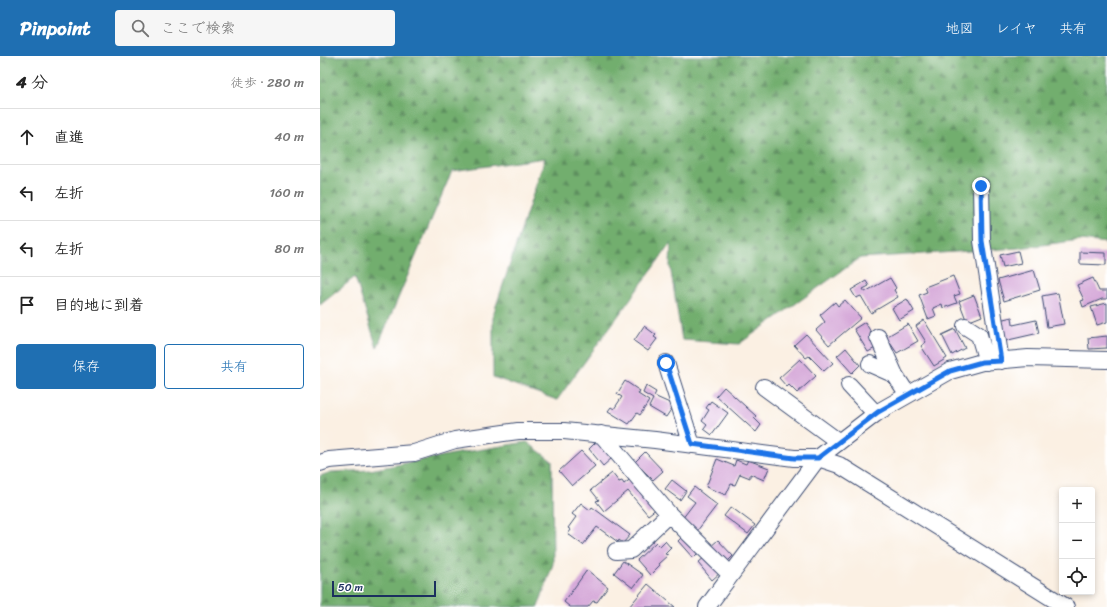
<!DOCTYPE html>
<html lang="ja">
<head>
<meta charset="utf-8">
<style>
  :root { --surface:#fff; --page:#f6f6f6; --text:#222; --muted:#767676; --line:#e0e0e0; --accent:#1f6fb2 }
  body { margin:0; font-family:Sriracha,"Klee One",sans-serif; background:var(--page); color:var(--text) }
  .controls { position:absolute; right:12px; bottom:12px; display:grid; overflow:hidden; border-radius:4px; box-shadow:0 2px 6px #0003 }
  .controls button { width:36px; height:36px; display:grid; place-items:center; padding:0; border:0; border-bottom:1px solid var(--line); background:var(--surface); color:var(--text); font:20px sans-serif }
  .scale { position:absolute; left:12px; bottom:10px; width:104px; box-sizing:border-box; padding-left:4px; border:2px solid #1b2f5e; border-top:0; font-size:11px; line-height:14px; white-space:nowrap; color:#1b2f5e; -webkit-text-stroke:3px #fff; paint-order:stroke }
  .stop { position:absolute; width:12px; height:12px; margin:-9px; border:3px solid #1a73e8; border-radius:50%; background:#fff }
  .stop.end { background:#1a73e8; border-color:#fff; box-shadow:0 1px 4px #0008 }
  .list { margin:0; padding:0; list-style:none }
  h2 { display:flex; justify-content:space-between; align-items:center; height:52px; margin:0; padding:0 16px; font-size:17px }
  h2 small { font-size:13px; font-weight:400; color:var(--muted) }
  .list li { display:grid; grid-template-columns:26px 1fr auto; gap:12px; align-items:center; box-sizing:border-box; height:56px; padding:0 16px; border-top:1px solid var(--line) }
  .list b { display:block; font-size:15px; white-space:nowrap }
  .list em { font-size:13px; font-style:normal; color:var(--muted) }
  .actions { display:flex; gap:8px; padding:12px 16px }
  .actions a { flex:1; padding:9px 0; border:1px solid var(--accent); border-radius:4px; text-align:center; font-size:14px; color:var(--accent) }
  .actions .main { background:var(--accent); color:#fff }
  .icon { flex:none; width:22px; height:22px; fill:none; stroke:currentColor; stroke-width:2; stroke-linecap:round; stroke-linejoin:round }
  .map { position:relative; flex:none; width:787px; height:551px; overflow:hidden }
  header { display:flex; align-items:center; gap:24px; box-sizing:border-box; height:56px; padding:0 20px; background:var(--accent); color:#fff }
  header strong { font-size:19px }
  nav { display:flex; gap:22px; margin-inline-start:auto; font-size:14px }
  .search { width:280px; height:36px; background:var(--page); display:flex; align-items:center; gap:10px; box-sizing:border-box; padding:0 14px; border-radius:4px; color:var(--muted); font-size:15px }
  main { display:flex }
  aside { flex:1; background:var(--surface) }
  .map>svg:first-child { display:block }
  .forest { fill:url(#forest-firs); stroke:#466e66 }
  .building { fill:#d6a9d9 }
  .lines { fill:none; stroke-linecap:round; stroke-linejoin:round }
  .minor-casing { stroke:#3d4c72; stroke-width:18 }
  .minor { stroke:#fff; stroke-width:16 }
  .route { stroke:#1a73e8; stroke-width:5 }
</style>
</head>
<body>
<header>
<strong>Pinpoint</strong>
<div class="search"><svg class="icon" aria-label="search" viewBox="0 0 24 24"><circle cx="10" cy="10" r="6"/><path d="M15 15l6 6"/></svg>ここで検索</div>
<nav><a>地図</a><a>レイヤ</a><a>共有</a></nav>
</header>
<main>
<aside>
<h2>4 分<small>徒歩 · 280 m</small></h2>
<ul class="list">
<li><svg class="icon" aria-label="ahead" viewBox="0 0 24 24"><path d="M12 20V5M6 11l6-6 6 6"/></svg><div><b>直進</b></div><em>40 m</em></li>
<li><svg class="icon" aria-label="left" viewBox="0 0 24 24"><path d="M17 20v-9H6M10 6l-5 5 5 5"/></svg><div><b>左折</b></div><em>160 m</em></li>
<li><svg class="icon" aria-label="left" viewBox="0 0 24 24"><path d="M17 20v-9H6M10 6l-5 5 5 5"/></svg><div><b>左折</b></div><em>80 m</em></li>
<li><svg class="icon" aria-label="arrive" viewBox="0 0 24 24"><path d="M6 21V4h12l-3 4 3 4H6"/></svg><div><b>目的地に到着</b></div></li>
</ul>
<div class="actions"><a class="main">保存</a><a>共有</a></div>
</aside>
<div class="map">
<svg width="787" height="551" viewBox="0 0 787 551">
  <defs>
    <pattern id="forest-firs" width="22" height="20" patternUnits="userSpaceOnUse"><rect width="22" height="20" fill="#72ae6e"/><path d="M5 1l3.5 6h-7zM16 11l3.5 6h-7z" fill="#5d8e5e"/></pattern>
  </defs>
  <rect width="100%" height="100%" fill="#fff"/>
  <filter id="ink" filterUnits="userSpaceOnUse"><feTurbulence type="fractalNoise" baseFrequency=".025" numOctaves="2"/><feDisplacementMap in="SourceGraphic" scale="8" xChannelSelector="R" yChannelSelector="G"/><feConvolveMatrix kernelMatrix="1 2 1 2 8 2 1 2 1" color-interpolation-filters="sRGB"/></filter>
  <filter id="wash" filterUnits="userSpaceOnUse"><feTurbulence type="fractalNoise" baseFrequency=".012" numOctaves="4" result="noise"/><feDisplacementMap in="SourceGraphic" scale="16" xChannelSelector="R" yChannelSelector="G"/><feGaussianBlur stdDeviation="0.9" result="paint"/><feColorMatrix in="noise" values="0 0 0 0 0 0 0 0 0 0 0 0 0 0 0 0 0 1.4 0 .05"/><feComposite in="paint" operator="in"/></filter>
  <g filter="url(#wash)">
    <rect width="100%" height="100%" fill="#fbf0e3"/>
    <path class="forest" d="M0 0H787V187L760 184 699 192 540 202 419 288 362 284 350 210 351 187 237 344 173 321V259L225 102 132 115 57 292 35 221 0 249Z
      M207 386 232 405 233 508 218 551H0V420L11 416 50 414 139 397Z"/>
    <g id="blocks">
      <path class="building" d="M698 195 701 207 683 211 680 199Z
        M760 196 786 197V209L760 208Z
        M714 214 720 234 684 245 678 224Z
        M633 220 640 238 634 240 637 247 623 252 622 248 613 252 616 260 608 263 599 239 607 236 605 231Z
        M570 222 576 232 574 234 578 241 551 257 541 240 536 242 531 234 546 225 549 230 543 233 545 236Z
        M773 222 779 235H787V243H782L763 251 761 245 764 244 757 229Z
        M738 237 744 268 727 271 722 240Z
        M654 239 662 260 647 266 639 245Z
        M587 243 594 255 579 264 572 252Z
        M525 244 541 262 509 289 496 274 505 266 500 259 515 246 518 250Z
        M787 247V266L777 269 771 251Z
        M692 261 693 269 716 264 719 277 684 285 679 264Z
        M604 264 627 302 614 310 601 290 606 286 596 270Z
        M545 266 559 290 548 296 534 273Z
        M588 268 598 285 577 297 566 281Z
        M324 270 336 279 334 281 337 283 328 295 314 285Z
        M635 273 645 292 632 299 622 279Z
        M486 278 513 307 504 315 489 300 486 302 474 289Z
        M787 280V292L769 293 768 282Z
        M526 292 540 309 532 317 517 300Z
        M480 303 496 320 477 337 469 329 467 331 459 322Z
        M305 325 320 335 318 338 329 345 320 359 317 357 309 368 288 355 291 351 294 353 302 341 297 338Z
        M326 330 336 336 334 340 354 349 346 361 329 351 333 343 323 337Z
        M404 331 436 360 434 362 441 369 436 376 396 340Z
        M391 345 408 357 392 379 384 373 387 369 382 365 389 354 386 352Z
        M277 385 292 402 283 410 269 393Z
        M261 395 275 410 252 430 239 415Z
        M325 396 343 415 333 424 315 406Z
        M397 403 414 410 416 404 426 408 428 404 449 412 444 424 430 418V422L420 418 415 429 411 428 406 439 386 431Z
        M292 417 299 426 302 425 304 428 312 422 337 452 328 459 308 435 284 455 276 445 279 444 271 434Z
        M352 424 366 435 360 444 345 433Z
        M374 431 397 449 377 475 362 463 375 446 367 440Z
        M261 447 270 454 272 451 310 479 303 487 299 484 298 486 277 471 263 489 248 478 251 474 248 472 256 461 252 458Z
        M411 451 435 469 428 478 404 460Z
        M366 477 381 494 373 502 358 485Z
        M398 484 413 500 405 508 390 491Z
        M345 485 351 492 345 498 348 499 338 508 340 509 330 519 317 504 336 486 340 490Z
        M386 500 401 516 392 524 378 507Z
        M303 505 323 519 313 532 294 517Z
        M267 514 288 531 277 546 273 545 268 551H250L244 546Z
        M328 528 355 551H309Z"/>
    </g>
  </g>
  <g filter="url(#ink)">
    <use href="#blocks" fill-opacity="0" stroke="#3d4c72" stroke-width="1"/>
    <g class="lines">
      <defs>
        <path id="minor" d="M661 130 662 185 681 305
          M645 270 659 279 667 306
          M558 281 575 319
          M346 307 372 389
          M550 308 575 319 588 339
          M529 329 556 358
          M444 331 519 386
          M281 378 349 458
          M0 407 9 404 94 397 135 384 198 375H244L335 384 474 402H498L519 409 746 551
          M296 495 311 494 349 458 411 519
          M387 551 498 402 558 356 630 315 662 306 708 302 787 304"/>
      </defs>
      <use href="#minor" class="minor-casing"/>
      <use href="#minor" class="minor"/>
    </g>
  </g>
  <g class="lines" filter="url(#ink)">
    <path class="route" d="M346 307 372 388 474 402H498L558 356 630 315 662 306 681 305 662 185 661 130"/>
  </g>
</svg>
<div class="controls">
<button>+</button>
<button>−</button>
<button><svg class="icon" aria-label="locate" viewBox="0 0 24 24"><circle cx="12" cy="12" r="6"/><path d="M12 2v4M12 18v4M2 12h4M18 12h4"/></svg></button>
</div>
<div class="scale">50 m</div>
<div class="stop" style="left:346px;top:307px"></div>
<div class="stop end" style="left:661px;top:130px"></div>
</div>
</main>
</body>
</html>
